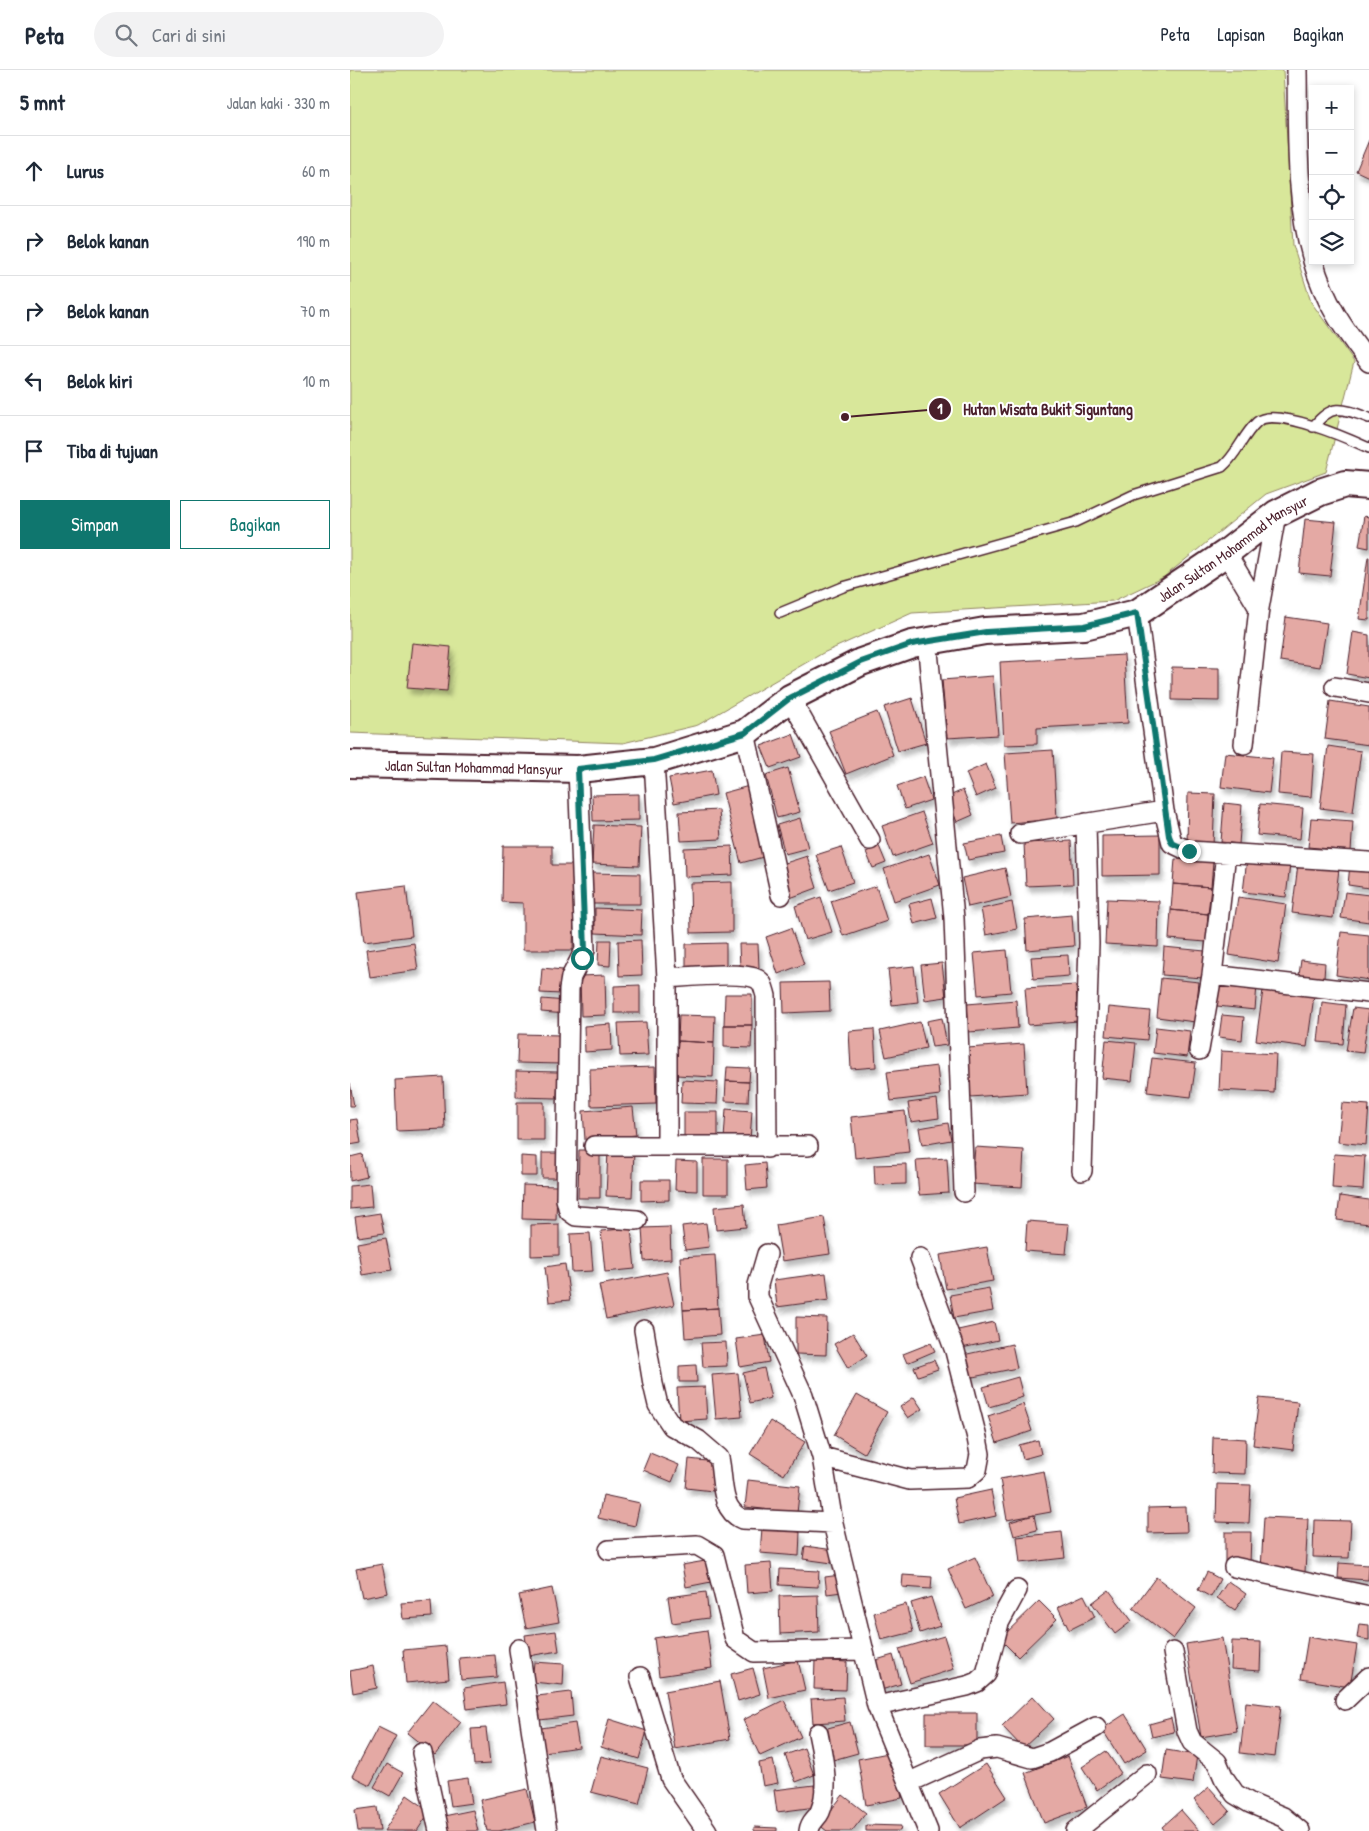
<!DOCTYPE html>
<html lang="id">
<head>
<meta charset="utf-8">
<style>
  :root { --surface:#fff; --page:#f2f2f3; --text:#1f2937; --muted:#747a83; --line:#e0e1e3; --accent:#0f766e }
  body { margin:0; font-family:"Patrick Hand",sans-serif; background:var(--page); color:var(--text) }
  .controls { position:absolute; right:15px; top:15px; display:grid; overflow:hidden; border-radius:0px; box-shadow:0 2px 8px #0003 }
  .controls button { width:45px; height:45px; display:grid; place-items:center; padding:0; border:0; border-bottom:1px solid var(--line); background:var(--surface); color:var(--text); font:25px sans-serif }
  .stop { position:absolute; width:15px; height:15px; margin:-11px; border:4px solid #0f766e; border-radius:50%; background:#fff }
  .stop.end { background:#0f766e; border-color:#fff; box-shadow:0 1px 5px #0008 }
  .list { margin:0; padding:0; list-style:none }
  h2 { display:flex; justify-content:space-between; align-items:center; height:65px; margin:0; padding:0 20px; font-size:21px }
  h2 small { font-size:16px; font-weight:400; color:var(--muted) }
  .list li { display:grid; grid-template-columns:32px 1fr auto; gap:15px; align-items:center; box-sizing:border-box; height:70px; padding:0 20px; border-top:1px solid var(--line) }
  .list b { display:block; font-size:19px; white-space:nowrap }
  .list em { font-size:16px; font-style:normal; color:var(--muted) }
  .actions { display:flex; gap:10px; padding:15px 20px }
  .actions a { flex:1; padding:11px 0; border:1px solid var(--accent); border-radius:0px; text-align:center; font-size:18px; color:var(--accent) }
  .actions .main { background:var(--accent); color:#fff }
  .icon { flex:none; width:28px; height:28px; fill:none; stroke:currentColor; stroke-width:2; stroke-linecap:round; stroke-linejoin:round }
  .map { position:relative; flex:none; width:1019px; height:1761px; overflow:hidden }
  header { display:flex; align-items:center; gap:30px; box-sizing:border-box; height:70px; padding:0 25px; background:var(--surface); border-bottom:1px solid var(--line) }
  header strong { font-size:24px }
  nav { display:flex; gap:28px; margin-inline-start:auto; font-size:18px }
  .search { width:350px; height:45px; background:var(--page); display:flex; align-items:center; gap:12px; box-sizing:border-box; padding:0 18px; border-radius:28px; color:var(--muted); font-size:19px }
  main { display:flex }
  aside { flex:1; background:var(--surface) }
  .map>svg:first-child { display:block }
  .green { fill:#d8e79a; stroke:#918362 }
  .building { fill:#e4a9a4; stroke:#4a1f2b; filter:url(#shadow) }
  .lines { fill:none; stroke-linecap:round; stroke-linejoin:round }
  .lane-casing { stroke:#4a1f2b; stroke-width:12 }
  .street-casing { stroke:#4a1f2b; stroke-width:22 }
  .secondary-casing { stroke:#4a1f2b; stroke-width:30 }
  .lane { stroke:#fff; stroke-width:9 }
  .street { stroke:#fff; stroke-width:19 }
  .secondary { stroke:#fff; stroke-width:26 }
  .route { stroke:#0f766e; stroke-width:6 }
  .labels { text-anchor:middle; dominant-baseline:central; stroke-width:4; stroke-linejoin:round; paint-order:stroke }
  .street-label { font-size:15px; fill:#4a1f2b; stroke:#fff }
  .leader { fill:none; stroke:#4a1f2b; stroke-width:2 }
  .callout-dot { fill:#4a1f2b; stroke:#fff; stroke-width:2 }
  .mark-label { font-size:15px; text-anchor:middle; font-weight:bold; fill:#fff }
  .callout-label { font-size:16px; text-anchor:middle; font-weight:bold; fill:#4a1f2b; stroke:#fff; stroke-width:4; stroke-linejoin:round; paint-order:stroke }
</style>
</head>
<body>
<header>
<strong>Peta</strong>
<div class="search"><svg class="icon" aria-label="search" viewBox="0 0 24 24"><circle cx="10" cy="10" r="6"/><path d="M15 15l6 6"/></svg>Cari di sini</div>
<nav><a>Peta</a><a>Lapisan</a><a>Bagikan</a></nav>
</header>
<main>
<aside>
<h2>5 mnt<small>Jalan kaki · 330 m</small></h2>
<ul class="list">
<li><svg class="icon" aria-label="ahead" viewBox="0 0 24 24"><path d="M12 20V5M6 11l6-6 6 6"/></svg><div><b>Lurus</b></div><em>60 m</em></li>
<li><svg class="icon" aria-label="right" viewBox="0 0 24 24"><path d="M7 20v-9h11M14 6l5 5-5 5"/></svg><div><b>Belok kanan</b></div><em>190 m</em></li>
<li><svg class="icon" aria-label="right" viewBox="0 0 24 24"><path d="M7 20v-9h11M14 6l5 5-5 5"/></svg><div><b>Belok kanan</b></div><em>70 m</em></li>
<li><svg class="icon" aria-label="left" viewBox="0 0 24 24"><path d="M17 20v-9H6M10 6l-5 5 5 5"/></svg><div><b>Belok kiri</b></div><em>10 m</em></li>
<li><svg class="icon" aria-label="arrive" viewBox="0 0 24 24"><path d="M6 21V4h12l-3 4 3 4H6"/></svg><div><b>Tiba di tujuan</b></div></li>
</ul>
<div class="actions"><a class="main">Simpan</a><a>Bagikan</a></div>
</aside>
<div class="map">
<svg width="1019" height="1761" viewBox="0 0 1019 1761">
  <defs>
    <filter id="shadow"><feDropShadow dx="3" dy="5.5" stdDeviation="2.5" flood-color="#0004"/></filter>
  </defs>
  <rect width="100%" height="100%" fill="#fff"/>
  <filter id="ink" filterUnits="userSpaceOnUse"><feTurbulence type="fractalNoise" baseFrequency=".02" numOctaves="2"/><feDisplacementMap in="SourceGraphic" scale="10" xChannelSelector="R" yChannelSelector="G"/><feConvolveMatrix kernelMatrix="1 2 1 2 8 2 1 2 1" color-interpolation-filters="sRGB"/></filter>
  <g filter="url(#ink)">
    <path class="green" d="M0 0H933L943 175 961 232 1004 292 976 402 916 424 814 507 763 531 562 543 473 583 348 655 273 673 0 663Z"/>
    <path class="building" d="M1019 70V107L1006 101Z
      M1014 446 1019 447V478L1009 476Z
      M955 449 986 452 980 506 949 503Z
      M1018 487H1019V550L1009 549Z
      M936 547 977 553 970 597 930 591Z
      M1003 562 1019 565V608L997 604Z
      M62 573 101 577 97 621 57 618Z
      M774 585 778 653 687 658V674L654 675 650 592Z
      M822 597 869 598V631L822 630Z
      M643 606 648 665 597 668 592 610Z
      M562 628 576 673 548 681 534 637Z
      M980 631 1019 637V675L975 669Z
      M527 642 543 685 496 704 479 661Z
      M443 664 451 687 420 698 411 676Z
      M978 676 1011 681 1003 742 970 738Z
      M703 680 707 749 660 753 655 683Z
      M931 682 964 684 961 727 928 724Z
      M875 683 923 688 919 723 871 717Z
      M636 694 646 718 626 727 616 703Z
      M438 698 450 742 427 748 416 705Z
      M362 700 366 725 324 733 319 708Z
      M573 707 581 730 555 739 547 716Z
      M399 716 417 786 391 793 373 723Z
      M613 720 623 745 607 752 597 727Z
      M838 723 865 724 863 776 837 775Z
      M289 724V750L243 751 242 725Z
      M874 733 892 735 889 774 871 772Z
      M910 734 953 738 950 769 907 765Z
      M369 740 371 769 331 771 329 742Z
      M572 742 583 773 543 787 532 756Z
      M450 748 458 778 435 784 427 755Z
      M961 748 1003 751 1001 781 958 777Z
      M244 755 291 757 289 796 242 794Z
      M810 765V805L752 806V766Z
      M651 766 654 783 618 790 614 773Z
      M721 771 723 814 676 816 674 773Z
      M153 776H202V795H225L223 880H173V833L152 832Z
      M382 776 383 805 335 807 334 778Z
      M529 776 536 793 523 798 516 782Z
      M491 777 503 812 479 820 466 785Z
      M579 784 590 815 544 831 534 799Z
      M457 786 467 818 440 828 429 795Z
      M825 789 863 792 861 817 823 814Z
      M897 789 940 794 936 827 893 822Z
      M948 794 989 799 983 848 942 843Z
      M1000 794 1019 796V818L998 815Z
      M655 798 661 827 618 837 612 808Z
      M242 803 290 804V834H242Z
      M382 812V862L341 863 340 813Z
      M823 814 861 817 858 844 821 840Z
      M56 816 62 866 14 872 8 822Z
      M526 816 537 851 493 866 481 831Z
      M995 822 1019 825V852L991 848Z
      M471 827 482 862 455 870 445 836Z
      M888 827 936 834 928 893 879 885Z
      M582 828 587 848 564 854 559 834Z
      M757 829 809 831 808 877 755 874Z
      M662 832 667 859 636 865 631 839Z
      M245 838 292 840 291 865 245 863Z
      M821 840 858 844 856 872 819 869Z
      M722 845 724 876 677 880 675 849Z
      M441 858 454 894 428 904 416 867Z
      M991 862 1019 865V910L986 905Z
      M249 870H261L260 896 248 895Z
      M291 870 292 905 269 906 268 871Z
      M64 873 68 900 20 907 16 880Z
      M376 873V902L336 903V874Z
      M389 874H408L409 898 390 899Z
      M814 877 855 881 853 908 812 905Z
      M657 880 661 922 628 925 624 883Z
      M718 885 719 906 683 909 681 887Z
      M951 890 975 893 974 908 949 905Z
      M592 893 596 927 575 930 571 895Z
      M564 896 568 932 542 935 538 899Z
      M192 898 213 900 211 924 190 923Z
      M255 905 256 945 231 946 230 906Z
      M811 908 849 912 845 952 807 947Z
      M869 911 907 915 905 940 867 936Z
      M479 912 480 941 434 943 433 913Z
      M290 915V943H264V916Z
      M726 915 728 951 678 955 675 918Z
      M913 920 964 926 957 977 906 970Z
      M375 924H402V955H374Z
      M192 929 217 931 216 944 191 942Z
      M666 930 668 958 619 962 617 934Z
      M972 932 996 935 993 974 968 972Z
      M759 937 800 941 797 970 756 966Z
      M1003 938 1019 940 1013 983 996 981Z
      M329 945 365 946 364 973 328 971Z
      M872 945 894 947 892 970 869 967Z
      M592 948 597 975 582 977 577 951Z
      M296 952 298 985 270 986 268 953Z
      M570 952 576 978 536 987 530 961Z
      M261 954 262 980 235 982 234 956Z
      M374 955H402L401 978 374 977Z
      M806 957 840 961 837 987 803 983Z
      M524 959 526 997 501 999 499 961Z
      M168 964 211 965 210 994 167 993Z
      M756 970 786 973 782 1011 752 1008Z
      M328 971 364 973 363 1007 326 1005Z
      M674 974 677 1023 620 1027 617 978Z
      M871 981 926 984 924 1023 869 1020Z
      M802 988 846 993 841 1027 797 1022Z
      M587 996 590 1025 541 1031 537 1002Z
      M305 997 306 1034 241 1036 240 999Z
      M377 997 400 998 399 1012 376 1011Z
      M166 1001 208 1002 207 1028 166 1027Z
      M93 1007 95 1059 47 1061 45 1010Z
      M332 1010 368 1012 367 1034 331 1033Z
      M376 1011 399 1012 398 1032 375 1031Z
      M0 1013 4 1036H0Z
      M587 1029 589 1048 561 1052 558 1033Z
      M167 1032H194V1070H167Z
      M992 1033 1019 1035 1016 1075 988 1072Z
      M283 1037 286 1065 235 1070 233 1041Z
      M376 1039 402 1041 400 1070 374 1069Z
      M555 1041 559 1082 505 1088 501 1047Z
      M334 1042H368V1072H334Z
      M7 1049 11 1073 0 1075V1050Z
      M598 1053 601 1070 572 1075 569 1058Z
      M625 1077 674 1080 672 1117 622 1114Z
      M229 1080H250V1128H228Z
      M258 1080 284 1082 282 1127 256 1126Z
      M192 1083H208V1108H192Z
      M12 1084 17 1107 0 1111V1087Z
      M984 1084 1015 1086 1013 1120 982 1118Z
      M171 1086 187 1087V1106H171Z
      M597 1088 599 1123 569 1125 566 1090Z
      M353 1089H378V1124H353Z
      M326 1091 347 1092V1121L325 1120Z
      M415 1093 417 1118 397 1120 395 1095Z
      M556 1094V1114L525 1115 524 1095Z
      M291 1110H319V1130L291 1131Z
      M20 1114 22 1137 0 1139V1116Z
      M173 1115 207 1116 206 1150 172 1149Z
      M990 1126 1019 1130V1154L987 1150Z
      M394 1134 396 1157 366 1160 364 1137Z
      M30 1143 34 1163 8 1167 5 1147Z
      M474 1147 480 1184 432 1191 426 1155Z
      M677 1151 719 1154 716 1184 675 1181Z
      M356 1153 359 1177 335 1180 332 1156Z
      M209 1154V1185L181 1186V1155Z
      M320 1157 321 1189 294 1191 292 1158Z
      M281 1158 285 1199 255 1202 251 1161Z
      M240 1163 243 1201 222 1202 220 1164Z
      M36 1168 42 1200 12 1205 7 1173Z
      M637 1177 643 1211 596 1219 590 1185Z
      M365 1185 368 1238 333 1240 330 1187Z
      M215 1194 220 1230 199 1232 195 1197Z
      M317 1202 324 1235 256 1249 249 1215Z
      M476 1203 479 1230 427 1237 424 1210Z
      M639 1218 643 1241 604 1248 600 1225Z
      M368 1238 370 1265 335 1268 333 1240Z
      M446 1247 477 1248 476 1285 446 1284Z
      M644 1252 648 1270 612 1278 608 1260Z
      M503 1263 517 1286 498 1298 484 1274Z
      M415 1265 419 1292 390 1297 386 1269Z
      M376 1272 377 1296 353 1297 351 1273Z
      M581 1273 585 1281 557 1293 553 1284Z
      M662 1274 667 1298 618 1308 613 1285Z
      M584 1290 588 1299 568 1306 564 1297Z
      M346 1295 347 1312H329V1296Z
      M414 1298 421 1328 400 1333 393 1303Z
      M388 1303 392 1347 366 1349 362 1305Z
      M668 1307 673 1327 639 1337 633 1317Z
      M355 1317 357 1349 329 1351 327 1318Z
      M507 1325 537 1342 514 1383 484 1365Z
      M564 1327 572 1339 558 1348 550 1337Z
      M909 1328 948 1332 943 1380 903 1375Z
      M673 1334 682 1361 647 1373 638 1346Z
      M420 1351 455 1372 434 1405 400 1384Z
      M863 1367 896 1369 895 1404 862 1403Z
      M688 1370 691 1384 673 1389 669 1375Z
      M300 1383 329 1395 322 1412 293 1400Z
      M339 1389 366 1392 363 1421 336 1418Z
      M694 1401 701 1442 657 1450 650 1409Z
      M398 1410 450 1416 447 1443 395 1437Z
      M867 1414 901 1415 899 1453 866 1452Z
      M641 1420 646 1446 609 1454 604 1428Z
      M253 1425 290 1433 285 1456 248 1448Z
      M836 1437 837 1462 798 1463V1438Z
      M684 1445 687 1460 664 1466 660 1452Z
      M914 1447 958 1449 955 1502 911 1499Z
      M964 1450 1001 1451 999 1488 963 1487Z
      M412 1458 450 1462 449 1486 410 1483Z
      M712 1462 715 1488 670 1493 667 1467Z
      M875 1462H901L900 1495H875Z
      M455 1476 484 1480 482 1493 453 1489Z
      M625 1487 643 1527 616 1539 598 1499Z
      M361 1490 366 1511 336 1517 332 1495Z
      M421 1493 423 1521 397 1523 395 1495Z
      M989 1493 1019 1495 1018 1510 988 1508Z
      M32 1494 38 1523 12 1528 6 1499Z
      M430 1499 469 1501 468 1517 429 1515Z
      M857 1502 870 1509 861 1527 848 1520Z
      M490 1505 492 1522 477 1524 475 1507Z
      M553 1505 582 1507 581 1519 552 1517Z
      M806 1507 846 1538 823 1569 783 1538Z
      M878 1511 896 1524 885 1540 867 1528Z
      M202 1518 209 1552 176 1558 169 1525Z
      M759 1520 782 1551 765 1564 742 1533Z
      M356 1522 359 1548 322 1553 318 1527Z
      M468 1525 469 1562 430 1564 429 1526Z
      M734 1525 745 1547 719 1560 708 1537Z
      M581 1527 590 1556 570 1563 561 1533Z
      M81 1531 82 1547 53 1549 51 1533Z
      M689 1531 707 1549 668 1587 650 1569Z
      M556 1534 563 1562 531 1570 524 1543Z
      M1009 1554 1019 1555V1570L1007 1568Z
      M357 1560 362 1598 309 1606 304 1568Z
      M206 1561 209 1581 178 1586 175 1565Z
      M594 1566 604 1599 560 1613 549 1579Z
      M958 1567 1007 1575 1000 1617 951 1609Z
      M872 1568 887 1661 851 1667 836 1574Z
      M882 1571 911 1572 910 1601 881 1599Z
      M96 1576 99 1609 56 1613 53 1580Z
      M145 1585 147 1607 111 1610 109 1588Z
      M543 1585 551 1614 531 1620 523 1591Z
      M448 1590 455 1620 419 1628 413 1598Z
      M465 1590 497 1592 496 1620 464 1619Z
      M184 1592 214 1594 213 1615 182 1612Z
      M23 1596 27 1618 3 1623 0 1601Z
      M403 1598 410 1624 388 1631 381 1604Z
      M370 1611 380 1669 325 1679 315 1621Z
      M153 1612 156 1634 117 1639 114 1618Z
      M221 1622 223 1646 190 1650 187 1626Z
      M683 1626 704 1649 673 1678 652 1656Z
      M493 1627 495 1651 463 1653 461 1629Z
      M83 1630 111 1652 85 1685 57 1663Z
      M434 1630 451 1667 410 1686 393 1650Z
      M896 1632 931 1636 925 1687 890 1683Z
      M576 1643H627V1675H576Z
      M775 1644 797 1680 774 1694 752 1659Z
      M821 1648 824 1662 802 1667 799 1654Z
      M259 1649 297 1661 289 1689 251 1677Z
      M500 1652 508 1683 483 1690 474 1659Z
      M225 1653 229 1677 194 1682 191 1658Z
      M28 1657 46 1666 20 1715 2 1706Z
      M136 1658 140 1694 124 1695 121 1659Z
      M454 1678 464 1705 446 1712 435 1685Z
      M816 1680 847 1685 843 1713 812 1709Z
      M756 1681 771 1703 747 1720 732 1697Z
      M543 1682 552 1728 516 1735 508 1689Z
      M251 1686 298 1698 289 1734 241 1722Z
      M718 1686 737 1737 694 1753 675 1703Z
      M423 1690 428 1713 413 1716 409 1693Z
      M37 1694 53 1703 40 1726 24 1717Z
      M636 1694 657 1727 610 1758 589 1724Z
      M118 1708 122 1733 101 1736 97 1711Z
      M464 1715 466 1737 427 1742 424 1720Z
      M859 1717 880 1741 865 1754 844 1730Z
      M177 1719 185 1752 149 1761H137L130 1730Z
      M57 1725 80 1741 67 1761H34Z
      M493 1725 516 1743 502 1761H477L469 1755Z
      M27 1737 30 1761H8L5 1740Z
      M123 1740 128 1761H92L89 1747Z
      M831 1740 849 1761H815L812 1757Z
      M516 1755 551 1756 550 1761H516Z
      M404 1757 427 1758V1761H404Z"/>
    <g class="lines">
      <defs>
        <path id="lane" d="M963 357C982 333 992 338 1019 348
          M430 543 493 517 726 452 783 425 872 397C887 385 892 366 907 352 924 336 999 369 1019 378"/>
        <path id="street" d="M947 0C948 63 945 129 963 190
          M963 191C975 233 993 258 1019 292
          M876 483 909 538
          M787 543 814 741 822 773 839 781 1019 792
          M577 571 604 848 614 1122
          M985 617 1019 623
          M440 628 520 770
          M395 663 431 825
          M894 674 909 538 926 444
          M304 691 317 908V1076H458
          M228 699 235 880 221 907 219 919 216 1129 219 1141 226 1146 287 1150
          M670 764 814 741
          M862 905 1019 923
          M317 908C334 907 394 901 407 909 413 912 414 919 416 926L417 1078
          M849 980 862 905 876 783
          M244 1076H317
          M732 1101 739 873 736 753
          M417 1184 408 1215V1227L453 1325 472 1387
          M570 1188 605 1281 627 1368 630 1384 627 1400 618 1408 560 1410 472 1387 483 1453 527 1636 578 1761
          M294 1260 303 1314 308 1335 322 1356 348 1370 369 1388C374 1409 369 1439 392 1449L483 1453
          M259 1480 347 1475 364 1485 385 1569 404 1582 513 1580
          M884 1497 1019 1526
          M169 1579 197 1761
          M823 1582 837 1661 842 1672 867 1692 874 1708 885 1724 900 1733 933 1747 950 1761
          M290 1607 321 1709 357 1761
          M995 1630 1019 1607
          M527 1636 617 1616 627 1612 636 1604 649 1553 667 1520
          M72 1683 89 1761
          M560 1712 630 1680 647 1678 682 1688 700 1682 746 1657
          M459 1761C460 1751 467 1749 470 1742 480 1718 473 1687 468 1663
          M726 1761 797 1704"/>
        <g id="secondary">
          <path id="s1" d="M0 694 228 699 304 691 395 663 440 628 511 592 562 574 635 561 734 556 787 543 876 483 926 444 970 422 995 414 1019 416"/>
        </g>
      </defs>
      <use href="#lane" class="lane-casing"/>
      <use href="#street" class="street-casing"/>
      <use href="#secondary" class="secondary-casing"/>
      <use href="#lane" class="lane"/>
      <use href="#street" class="street"/>
      <use href="#secondary" class="secondary"/>
    </g>
  </g>
  <g class="lines" filter="url(#ink)">
    <path class="route" d="M232 888 235 880 228 699 304 690 395 663 440 628 511 592 562 574 636 562 734 556 787 543 819 766 822 773 839 781"/>
  </g>
  <g class="labels">
    <g class="street-label">
      <text stroke="none"><textPath href="#s1" startOffset="934">Jalan Sultan Mohammad Mansyur</textPath></text>
      <text stroke="none"><textPath href="#s1" startOffset="124">Jalan Sultan Mohammad Mansyur</textPath></text>
    </g>
  </g>
  <path class="leader" d="M495 347L590 339"/>
  <g class="callout-dot">
    <circle cx="495" cy="347" r="5"/>
    <circle cx="590" cy="339" r="12"/>
  </g>
  <g class="mark-label">
    <text x="590" y="344">1</text>
  </g>
  <g class="callout-label">
    <text x="698" y="345">Hutan Wisata Bukit Siguntang</text>
  </g>
</svg>
<div class="controls">
<button>+</button>
<button>−</button>
<button><svg class="icon" aria-label="locate" viewBox="0 0 24 24"><circle cx="12" cy="12" r="6"/><path d="M12 2v4M12 18v4M2 12h4M18 12h4"/></svg></button>
<button><svg class="icon" aria-label="layers" viewBox="0 0 24 24"><path d="M12 4l9 5-9 5-9-5zM3 14l9 5 9-5"/></svg></button>
</div>
<div class="stop" style="left:232px;top:888px"></div>
<div class="stop end" style="left:839px;top:781px"></div>
</div>
</main>
</body>
</html>
